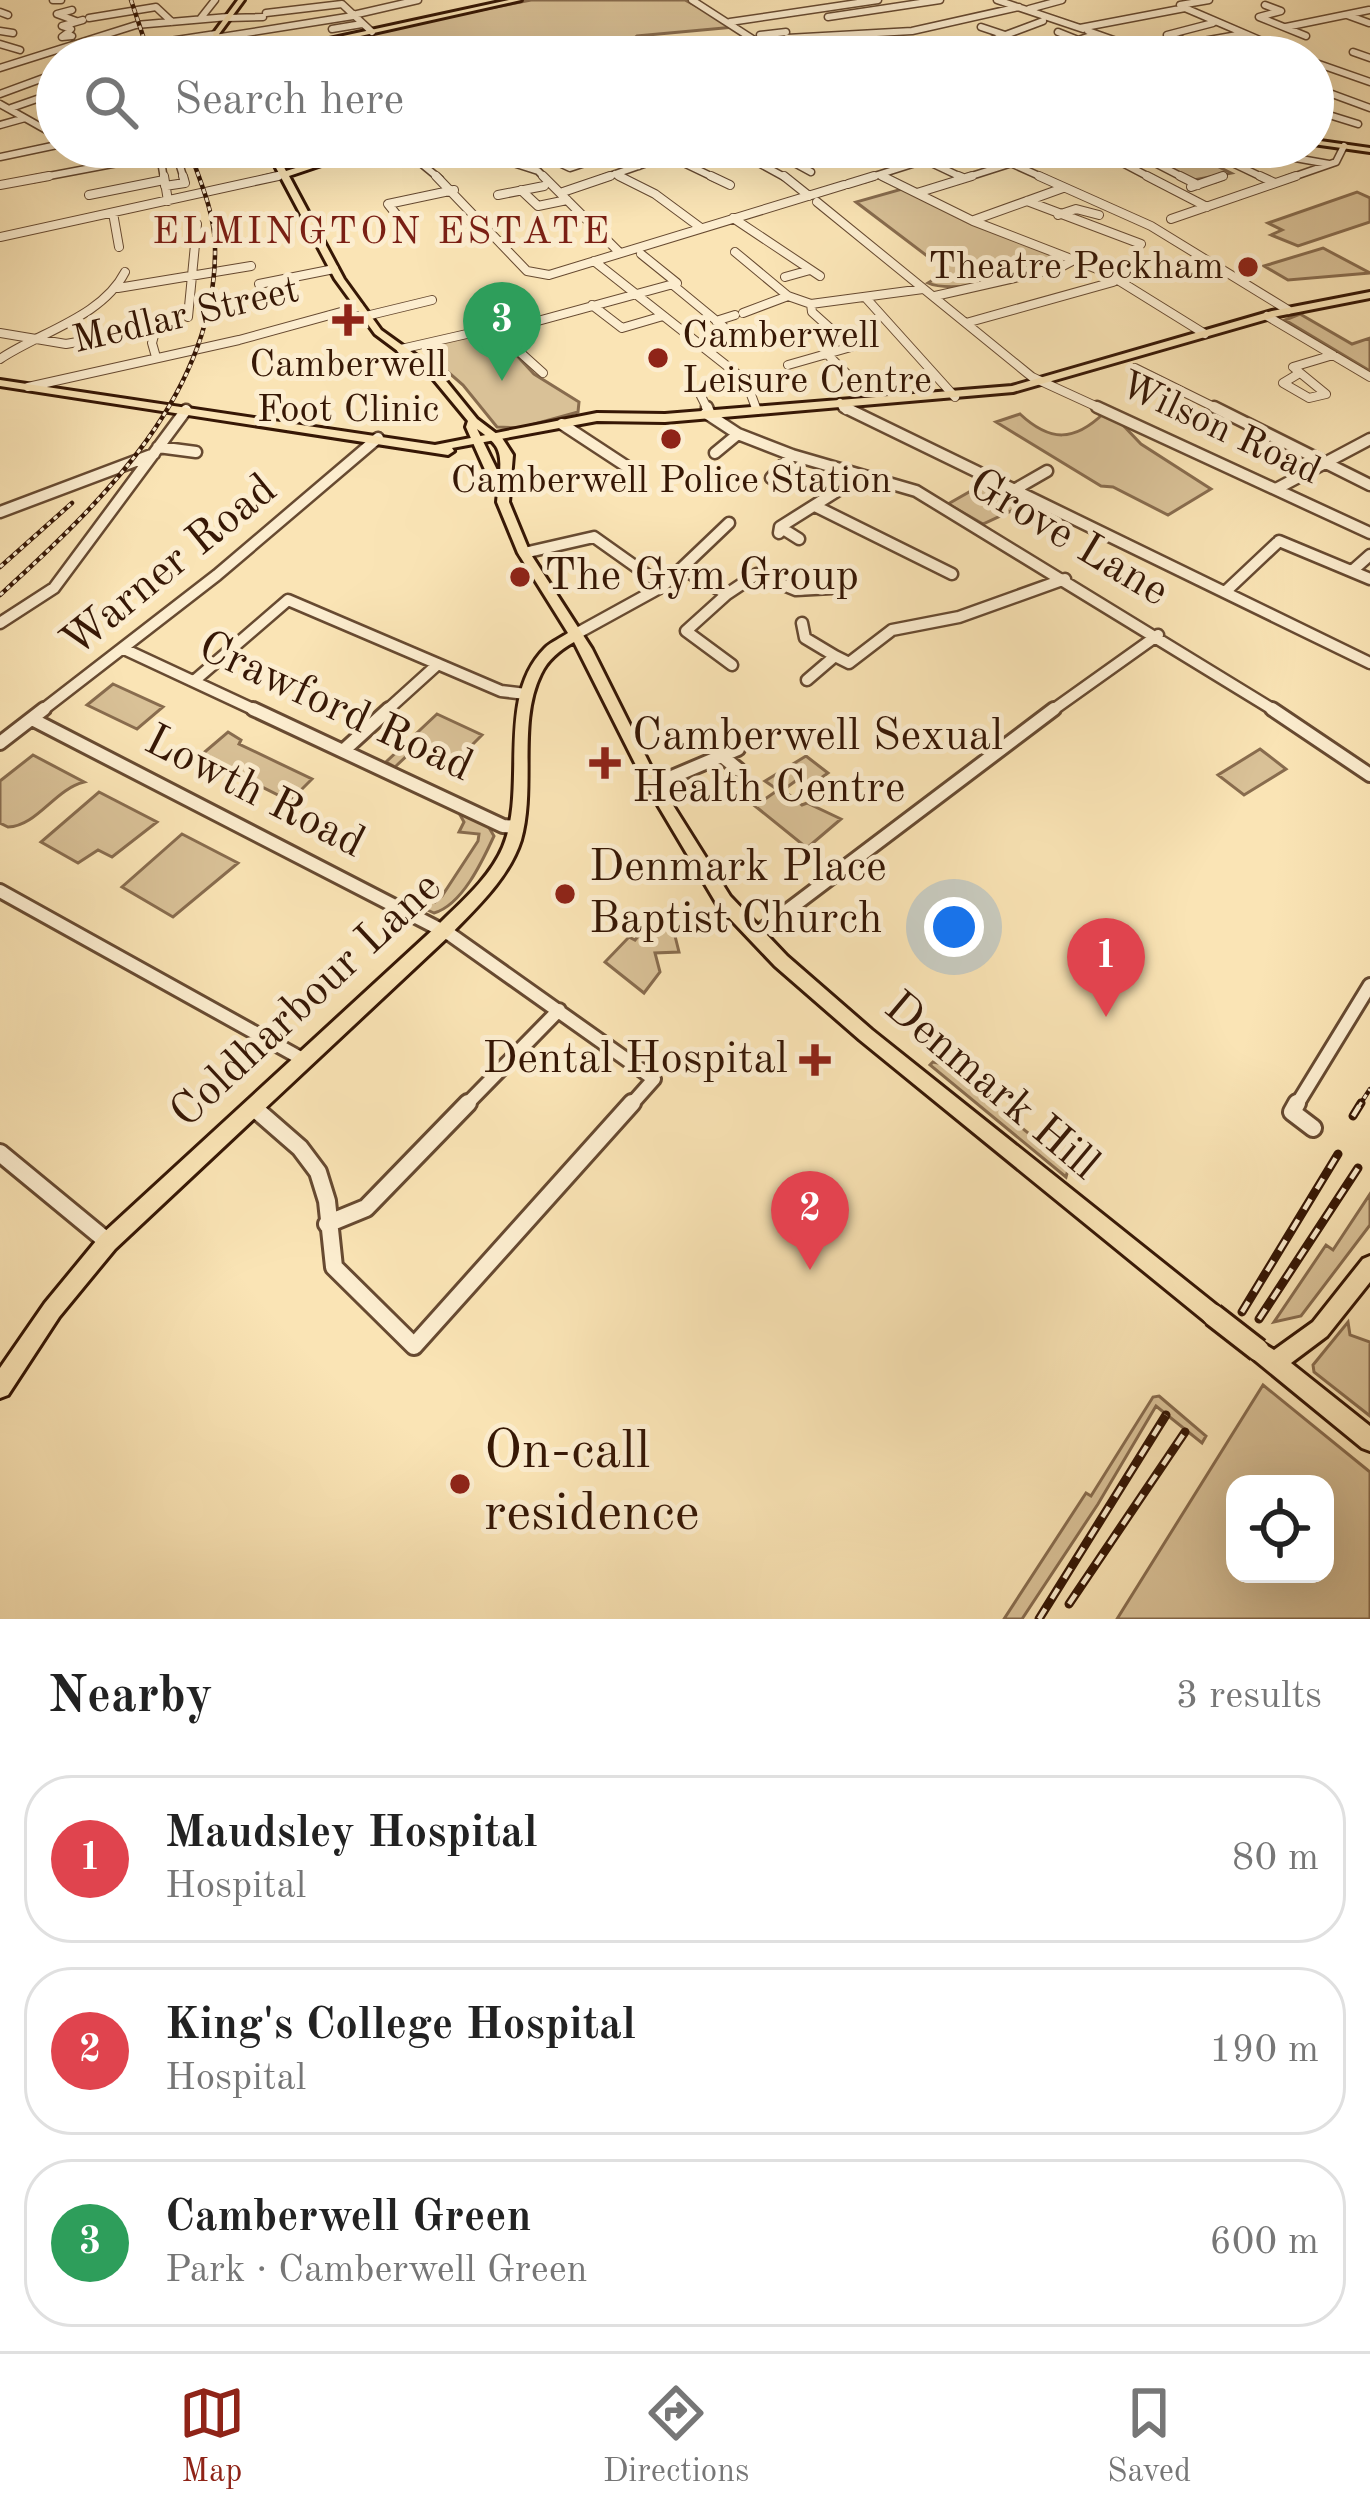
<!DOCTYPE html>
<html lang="en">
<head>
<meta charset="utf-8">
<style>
  :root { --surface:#fff; --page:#f2f2f2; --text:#222; --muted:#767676; --line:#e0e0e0; --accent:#8f2418 }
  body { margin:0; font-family:"Old Standard TT",serif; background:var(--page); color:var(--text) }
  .controls { position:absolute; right:36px; bottom:36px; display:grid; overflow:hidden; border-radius:24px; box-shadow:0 12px 48px #0002 }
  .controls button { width:108px; height:108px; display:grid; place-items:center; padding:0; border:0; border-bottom:3px solid var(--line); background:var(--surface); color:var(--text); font:60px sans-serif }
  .you { position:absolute; left:954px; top:927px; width:42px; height:42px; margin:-30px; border:9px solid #fff; border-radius:50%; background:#1a73e8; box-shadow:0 0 0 18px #1a73e833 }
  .badge { display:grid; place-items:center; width:78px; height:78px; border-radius:50%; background:var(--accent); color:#fff; font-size:39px; font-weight:700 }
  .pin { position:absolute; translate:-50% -99px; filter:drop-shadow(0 3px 6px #0008) }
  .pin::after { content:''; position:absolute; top:63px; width:42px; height:36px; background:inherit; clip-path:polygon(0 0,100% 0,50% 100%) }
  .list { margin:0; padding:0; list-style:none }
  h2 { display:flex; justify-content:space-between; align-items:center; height:156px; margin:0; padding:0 48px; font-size:51px }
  h2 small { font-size:39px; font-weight:400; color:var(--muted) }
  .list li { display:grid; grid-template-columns:78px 1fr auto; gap:36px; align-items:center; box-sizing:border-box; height:168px; margin:0 24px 24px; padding:0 24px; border:3px solid var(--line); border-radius:48px }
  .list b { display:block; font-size:45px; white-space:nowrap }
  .list p { margin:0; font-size:39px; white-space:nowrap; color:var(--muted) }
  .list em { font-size:39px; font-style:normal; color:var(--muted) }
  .icon { flex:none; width:66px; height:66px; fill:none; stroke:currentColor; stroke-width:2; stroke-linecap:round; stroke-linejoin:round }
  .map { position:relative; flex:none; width:1370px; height:1619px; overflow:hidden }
  .search { position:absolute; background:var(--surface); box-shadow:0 12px 48px #0002; left:36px; right:36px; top:36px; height:132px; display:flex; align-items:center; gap:30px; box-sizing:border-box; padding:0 42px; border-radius:66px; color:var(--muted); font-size:45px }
  .sheet { height:732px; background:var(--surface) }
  nav { display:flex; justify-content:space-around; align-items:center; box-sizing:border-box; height:168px; border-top:3px solid var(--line); background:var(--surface); font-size:33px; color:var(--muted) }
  nav a { display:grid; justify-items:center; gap:6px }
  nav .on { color:var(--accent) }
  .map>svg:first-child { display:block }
  .green { fill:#d9c197; stroke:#886c4e; stroke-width:3; fill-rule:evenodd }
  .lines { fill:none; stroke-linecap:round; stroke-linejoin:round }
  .minor-far4-casing { stroke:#674a31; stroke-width:9 }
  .minor-far3-casing { stroke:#674a31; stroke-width:10 }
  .minor-far2-casing { stroke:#674a31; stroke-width:15 }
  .minor-far1-casing { stroke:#674a31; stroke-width:18 }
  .minor-casing { stroke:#674a31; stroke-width:22 }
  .major-casing { stroke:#361705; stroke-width:6 }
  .highway-casing { stroke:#361705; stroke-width:6 }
  .minor-far4 { stroke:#fcedcf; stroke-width:6 }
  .minor-far3 { stroke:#fcedcf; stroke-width:8 }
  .minor-far2 { stroke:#fcedcf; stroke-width:10 }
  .minor-far1 { stroke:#fcedcf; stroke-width:12 }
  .minor { stroke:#fcedcf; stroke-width:16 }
  .major { fill:#fae4b5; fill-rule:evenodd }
  .highway { fill:#fae4b5; fill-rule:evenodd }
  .rail-far1-casing { stroke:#361705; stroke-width:4.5 }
  .rail-casing { stroke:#361705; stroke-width:9 }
  .rail-far1 { stroke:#fcedcf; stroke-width:3; stroke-dasharray:4.5; stroke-linecap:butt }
  .rail { stroke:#fcedcf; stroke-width:4.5; stroke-dasharray:12; stroke-linecap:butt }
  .major-bridge-casing { stroke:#361705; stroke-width:27; stroke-linecap:butt }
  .major-bridge { stroke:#fae4b5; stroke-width:21 }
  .poi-dot { fill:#8f2418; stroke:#fcedcf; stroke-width:4.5 }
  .labels { text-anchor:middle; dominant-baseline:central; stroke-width:10; stroke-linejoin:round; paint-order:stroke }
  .far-neighbourhood-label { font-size:39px; letter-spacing:3px; fill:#7a1f14; stroke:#fcedcf }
  .far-poi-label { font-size:39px; fill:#361705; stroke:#fcedcf }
  .far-street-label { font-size:39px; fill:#361705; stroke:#fcedcf }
  .street-label { font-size:45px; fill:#361705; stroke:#fcedcf }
  .poi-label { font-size:45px; fill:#361705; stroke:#fcedcf; text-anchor:start }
  .near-poi-label { font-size:54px; fill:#361705; stroke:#fcedcf; text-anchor:start }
</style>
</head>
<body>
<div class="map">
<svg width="1370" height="1619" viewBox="0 0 1370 1619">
  <rect width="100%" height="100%" fill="#fae4b5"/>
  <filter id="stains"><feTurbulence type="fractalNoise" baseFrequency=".00167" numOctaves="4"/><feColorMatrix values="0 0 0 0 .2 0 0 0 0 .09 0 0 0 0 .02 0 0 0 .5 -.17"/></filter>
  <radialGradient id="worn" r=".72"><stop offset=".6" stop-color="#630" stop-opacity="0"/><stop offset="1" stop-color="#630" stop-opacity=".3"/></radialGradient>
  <path class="green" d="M531 0H685L735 27 637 36 613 57H244Z
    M1161 147H1179L1231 173 1194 180 1140 152Z
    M902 189 1059 257 1062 263C1034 274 955 295 928 283L944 273 943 268 856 202Z
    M1357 192 1370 198V222L1298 246 1271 235 1282 230 1268 223Z
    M1323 248 1370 273 1288 280 1264 266Z
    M1300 314 1352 344 1370 338V371L1285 320Z
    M480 331 498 335 534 374 579 402 578 412 520 428 497 427 463 385 424 351 426 345Z
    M1104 413 1119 421 1141 444 1211 489 1168 515 1113 487 1101 486 996 422 1020 414C1050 442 1074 442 1104 413Z
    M985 483 1026 504 983 524 948 504Z
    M113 684 163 707 137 729 87 705Z
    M437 714 482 735 451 766 415 748 395 767 386 762Z
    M228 732 241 740 239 744 312 779 290 801 200 756Z
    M1260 749 1286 769 1244 795 1218 775Z
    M33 755 84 782C55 789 37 826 8 827L0 823V781Z
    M806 756 828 773 807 788 797 780 783 790 802 805 807 803 841 819 807 848 755 806 778 790 765 781Z
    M99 792 157 822 112 857 98 850 78 863 41 842Z
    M459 813 488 826 494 836C482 862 462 905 434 913L412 903 418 893 435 902 442 896 478 841 479 834 459 832 464 822Z
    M182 834 238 863 173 917 122 887Z
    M655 915 660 923 671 920 679 952 655 953 660 972 644 993 605 962 629 937 635 940Z
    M933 1062 953 1066 976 1080 975 1090 1069 1166 1066 1177 930 1065Z
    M1370 1194V1225L1301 1316 1274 1322 1326 1245 1333 1250Z
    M1348 1322 1350 1335 1370 1342V1416L1314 1372 1313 1365Z
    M1263 1385 1370 1472V1619H1117ZM1235 1484H1325V1574H1235Z
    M1159 1396 1206 1436 1202 1443 1156 1406 1098 1504 1022 1619H1004L1086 1493 1091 1496 1153 1397Z"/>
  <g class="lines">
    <defs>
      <path id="minor-far4" d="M53 0H61
        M692 0 776 54
        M997 0 1083 29
        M1180 5 1209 0
        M1265 5 1281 11 1259 17 1306 36
        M1029 9 1062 0
        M72 10 57 14 76 21
        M0 12 8 15
        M266 13 342 4 372 32
        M353 15 418 0
        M1347 15 1369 23
        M828 17 940 0
        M89 18 156 7 172 22
        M227 18 263 17
        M200 19 215 0
        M730 22 878 0
        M1213 23 1167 35 1192 43 1243 34
        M981 27 1005 35
        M1286 27 1369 10
        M1080 28 1185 8 1276 47
        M332 29 362 24
        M0 31 13 33
        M1088 31 1162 57
        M1058 32 1078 40
        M66 34 72 36 62 37Z
        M66 34 71 29 62 26 83 20
        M760 35 786 32
        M1094 35 1078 40 1095 46
        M215 38 353 16
        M787 38 912 31 1019 7
        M249 43 268 41 279 50
        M0 44 20 50
        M802 46 816 57
        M958 46 992 57
        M968 49 1043 21
        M1213 51 1228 57
        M1353 52 1370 58
        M107 57 150 44 216 34
        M660 57 701 47 774 52
        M862 57H899
        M903 57 947 42
        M1021 57 1046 49 1072 57
        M1110 57 1171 39
        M1238 57 1276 47
        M1283 57H1300
        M1313 62 1370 82
        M0 68 136 25 228 17
        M1313 87 1370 108
        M0 94 57 73
        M0 104 25 118 0 125
        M11 108 57 92
        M1313 110 1358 124
        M25 118 48 131
        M174 147 184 179
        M401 147 440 179
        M463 147 538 171 546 179
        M602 147 639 166
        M729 147 788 179
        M822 147H858
        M975 147 1046 179
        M1018 147H1028
        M1092 147 1153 179
        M1124 147 1186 179
        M1201 148 1266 179
        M778 154 811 172
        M669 156 717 179
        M1284 156 1329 164
        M0 157 57 145
        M276 158 337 147
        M528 167 551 159 570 168 606 156
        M615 174 625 179
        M880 175 888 179
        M33 179 160 155 164 179
        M264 179 286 174
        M601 179 693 147
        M865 179 925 160 963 178
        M962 179 1009 164
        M1215 179 1223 176
        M1287 179 1336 162 1344 146"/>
      <path id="minor-far3" d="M164 176 168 201
        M436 176 527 271 549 275 844 185
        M543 176 620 253
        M619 176 655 194 701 228
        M711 176 730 185
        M784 176 809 196
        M882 176 973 221 1105 272 1205 334
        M958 176 963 178
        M1039 176 1151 226 1288 310
        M1147 176 1207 207
        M1180 176 1198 185
        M1260 176 1275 183
        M848 184 874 176
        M0 185 49 176
        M165 186 185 183 183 176
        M1191 187 1223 176
        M521 190 538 206 567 200
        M560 193 610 176
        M917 193 972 176
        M89 195 164 180
        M498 195 544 186
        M1027 201 1141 244
        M817 202 1032 377 1104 410
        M113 213 119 247
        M1058 215 1076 209 1099 215
        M733 218 820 276
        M1171 219 1296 176
        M974 220 1063 188
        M413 235 388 204 454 190
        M0 237 278 176
        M735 252 788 296 811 304 812 312 851 347 788 365
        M594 261 746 381 756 408
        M785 277 810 270
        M259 284 334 269
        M673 285 724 327
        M118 288 251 266
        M935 296 1059 268 1076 259
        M865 297 955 397
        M811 304 923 289
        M592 305 622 328 663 316
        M743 313 788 296
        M366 316 432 300
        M1267 316 1370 377
        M188 317 197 224
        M716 321 735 315
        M966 323 1113 282
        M501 331 677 283 641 254
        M0 333 66 344 156 328 152 343 156 357
        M401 349 493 328 543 373
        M829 356 849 376
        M0 359C40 332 102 317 125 272
        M1135 368 1220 410
        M1298 374 1283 383 1309 398 1326 394 1293 367 1333 355
        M28 387 239 340 359 307
        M699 392 708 410
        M840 403 846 410"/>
      <path id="minor-far2" d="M707 407 709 412
        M844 407 1370 663
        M1097 407 1370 533
        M1214 407 1370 485
        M706 413 738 434 792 455 916 491 1277 712
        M562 424 632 470
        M158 447 196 452
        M715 453 738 434
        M771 478 792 455
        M1276 489 1370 439
        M1014 490 1047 471
        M817 507 952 574
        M0 512 154 454
        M780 527 799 539
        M779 533 780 527 861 476
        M1279 541 1370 579
        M524 553 594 537 663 586
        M684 570 727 594 686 631 732 665
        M1352 571 1370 555
        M1225 592 1277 543
        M727 594 757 574 796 590 832 588
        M0 623 54 588 186 410
        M802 623 805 638 835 656
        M574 635 663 586 729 523
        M124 649 259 712
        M807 680 835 656 849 663 892 630 959 617 1065 579
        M194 681 288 600 501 691 526 694
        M40 712 217 575 378 438
        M385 712 438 664
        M1050 712 1158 635"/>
      <path id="minor-far1" d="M253 709 503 826 517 827
        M1272 709 1370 775
        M32 719 451 935 654 1079 630 1106
        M0 743 44 709
        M343 751 389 709
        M722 756 739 770
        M653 785 738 749
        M0 891 304 1060
        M755 935 1054 709
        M465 1106 559 1010
        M1296 1106 1370 985"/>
      <path id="minor" d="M1297 1103 1292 1112 1313 1128
        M253 1107 300 1148 318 1172 327 1201 334 1267 414 1346 632 1103
        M0 1153 108 1242
        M327 1224 366 1208 468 1103"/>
      <path id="major" d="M238 0H244L219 34 226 55 320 41 509 0H521L320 45 241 57H220L213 34Z
        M1313 140 1370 148V152L1313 144Z
        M265 147H273L286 171 363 147H375L289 176 344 279 381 330 438 371 477 419 502 438 513 455 509 502 530 553 592 649 659 783 730 896 787 956 872 1030 1220 1308 1223 1315 1220 1322 1213 1325 1206 1322 860 1040 775 966 718 906 646 785 574 642C560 650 548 659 541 674 517 722 536 787 521 840 509 878 476 908 449 936L115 1249 59 1317 8 1395 0 1398V1368L45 1303 101 1235 437 926C460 903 490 878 503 847 528 787 495 698 545 648 551 642 561 638 568 633L518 553 497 502 499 481 486 472 466 427 468 421 430 375 375 334 335 279ZM477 429C496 443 502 448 500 472L497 470Z
        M1370 1256V1282L1327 1336 1291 1363 1370 1426V1451L1362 1448 1251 1357 1248 1350 1251 1343 1258 1340 1274 1350 1313 1322 1363 1259Z"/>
      <path id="highway" d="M1370 292V298L1278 316 1013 392 665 422 597 421 452 448 454 451 448 455 0 386V380L435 445 597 413 665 414 1012 386 1272 311Z"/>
    </defs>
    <use href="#minor-far4" class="minor-far4-casing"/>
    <use href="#minor-far3" class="minor-far3-casing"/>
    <use href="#minor-far2" class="minor-far2-casing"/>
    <use href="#minor-far1" class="minor-far1-casing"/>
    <use href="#minor" class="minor-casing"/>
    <use href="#major" class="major-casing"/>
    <use href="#highway" class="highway-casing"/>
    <use href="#minor-far4" class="minor-far4"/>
    <use href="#minor-far3" class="minor-far3"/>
    <use href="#minor-far2" class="minor-far2"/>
    <use href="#minor-far1" class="minor-far1"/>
    <use href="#minor" class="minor"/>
    <use href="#major" class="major"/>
    <use href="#highway" class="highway"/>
    <defs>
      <path id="rail-far1" d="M131 0 150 57
        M0 567 72 503
        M0 595C101 503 218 392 215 245 214 211 199 178 188 147
        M1359 1106 1370 1089"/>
      <path id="rail" d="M1353 1116 1361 1103
        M1242 1312 1338 1154
        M1259 1319 1358 1168
        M1069 1604 1185 1432
        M1039 1619 1166 1415"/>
    </defs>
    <use href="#rail-far1" class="rail-far1-casing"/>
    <use href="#rail" class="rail-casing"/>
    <use href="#rail-far1" class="rail-far1"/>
    <use href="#rail" class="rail"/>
    <defs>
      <path id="major-bridge" d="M1213 1315 1258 1350"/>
    </defs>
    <use href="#major-bridge" class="major-bridge-casing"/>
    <use href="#major-bridge" class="major-bridge"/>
  </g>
  <g class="poi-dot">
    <circle cx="1248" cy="267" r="12"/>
    <path d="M342 302h12v12h12v12h-12v12h-12v-12h-12v-12h12z"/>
    <circle cx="658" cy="358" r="12"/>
    <circle cx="671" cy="439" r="12"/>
    <circle cx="520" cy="577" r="12"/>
    <path d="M599 745h12v12h12v12h-12v12h-12v-12h-12v-12h12z"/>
    <circle cx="565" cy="894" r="12"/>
    <path d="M809 1042h12v12h12v12h-12v12h-12v-12h-12v-12h12z"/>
    <circle cx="460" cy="1484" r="12"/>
  </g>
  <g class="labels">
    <g class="far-neighbourhood-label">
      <text x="382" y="232">ELMINGTON ESTATE</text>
    </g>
    <g class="far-poi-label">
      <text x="1224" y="267" text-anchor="end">Theatre Peckham</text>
      <text x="682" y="336" text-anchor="start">Camberwell<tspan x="682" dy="45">Leisure Centre</tspan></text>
      <text x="348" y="365">Camberwell<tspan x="348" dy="45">Foot Clinic</tspan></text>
      <text x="671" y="481">Camberwell Police Station</text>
    </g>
    <g class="far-street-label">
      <text transform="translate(186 316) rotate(-13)">Medlar Street</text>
      <text transform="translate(1220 429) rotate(25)">Wilson Road</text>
    </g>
    <g class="street-label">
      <text transform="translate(1068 539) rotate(31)">Grove Lane</text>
      <text transform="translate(170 567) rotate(-39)">Warner Road</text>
      <text transform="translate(335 708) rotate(25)">Crawford Road</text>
      <text transform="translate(254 793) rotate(27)">Lowth Road</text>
      <text transform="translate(307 1001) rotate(-43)">Coldharbour Lane</text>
      <text transform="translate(991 1087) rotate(40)">Denmark Hill</text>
    </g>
    <g class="poi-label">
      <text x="544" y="577">The Gym Group</text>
      <text x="632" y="737">Camberwell Sexual<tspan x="632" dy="52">Health Centre</tspan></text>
      <text x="589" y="868">Denmark Place<tspan x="589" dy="52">Baptist Church</tspan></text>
      <text x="788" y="1060" text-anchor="end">Dental Hospital</text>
    </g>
    <g class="near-poi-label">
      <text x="484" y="1453">On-call<tspan x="484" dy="62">residence</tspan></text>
    </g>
  </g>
  <rect width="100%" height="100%" filter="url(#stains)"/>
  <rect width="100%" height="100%" fill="url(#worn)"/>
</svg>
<div class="controls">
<button><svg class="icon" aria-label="locate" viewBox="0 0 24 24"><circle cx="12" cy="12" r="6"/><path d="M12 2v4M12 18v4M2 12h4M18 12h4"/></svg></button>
</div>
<div class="you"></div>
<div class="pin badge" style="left:1106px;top:1017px;background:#e0444e">1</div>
<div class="pin badge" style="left:810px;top:1270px;background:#e0444e">2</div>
<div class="pin badge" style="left:502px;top:381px;background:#2e9e5b">3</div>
<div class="search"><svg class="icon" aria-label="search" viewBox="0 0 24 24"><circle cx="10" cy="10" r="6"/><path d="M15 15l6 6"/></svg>Search here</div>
</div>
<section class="sheet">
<h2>Nearby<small>3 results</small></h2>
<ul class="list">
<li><span class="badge" style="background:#e0444e">1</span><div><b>Maudsley Hospital</b><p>Hospital</p></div><em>80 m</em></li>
<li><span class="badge" style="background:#e0444e">2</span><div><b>King's College Hospital</b><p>Hospital</p></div><em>190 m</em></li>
<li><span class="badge" style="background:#2e9e5b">3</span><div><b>Camberwell Green</b><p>Park · Camberwell Green</p></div><em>600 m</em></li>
</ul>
</section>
<nav>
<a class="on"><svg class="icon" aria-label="map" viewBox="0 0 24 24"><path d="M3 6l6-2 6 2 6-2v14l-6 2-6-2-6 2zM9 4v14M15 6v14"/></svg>Map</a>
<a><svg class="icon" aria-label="directions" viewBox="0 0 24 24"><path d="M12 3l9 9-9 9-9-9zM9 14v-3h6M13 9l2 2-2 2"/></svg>Directions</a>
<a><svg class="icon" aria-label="saved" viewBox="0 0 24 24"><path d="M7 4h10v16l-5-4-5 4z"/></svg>Saved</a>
</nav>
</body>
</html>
